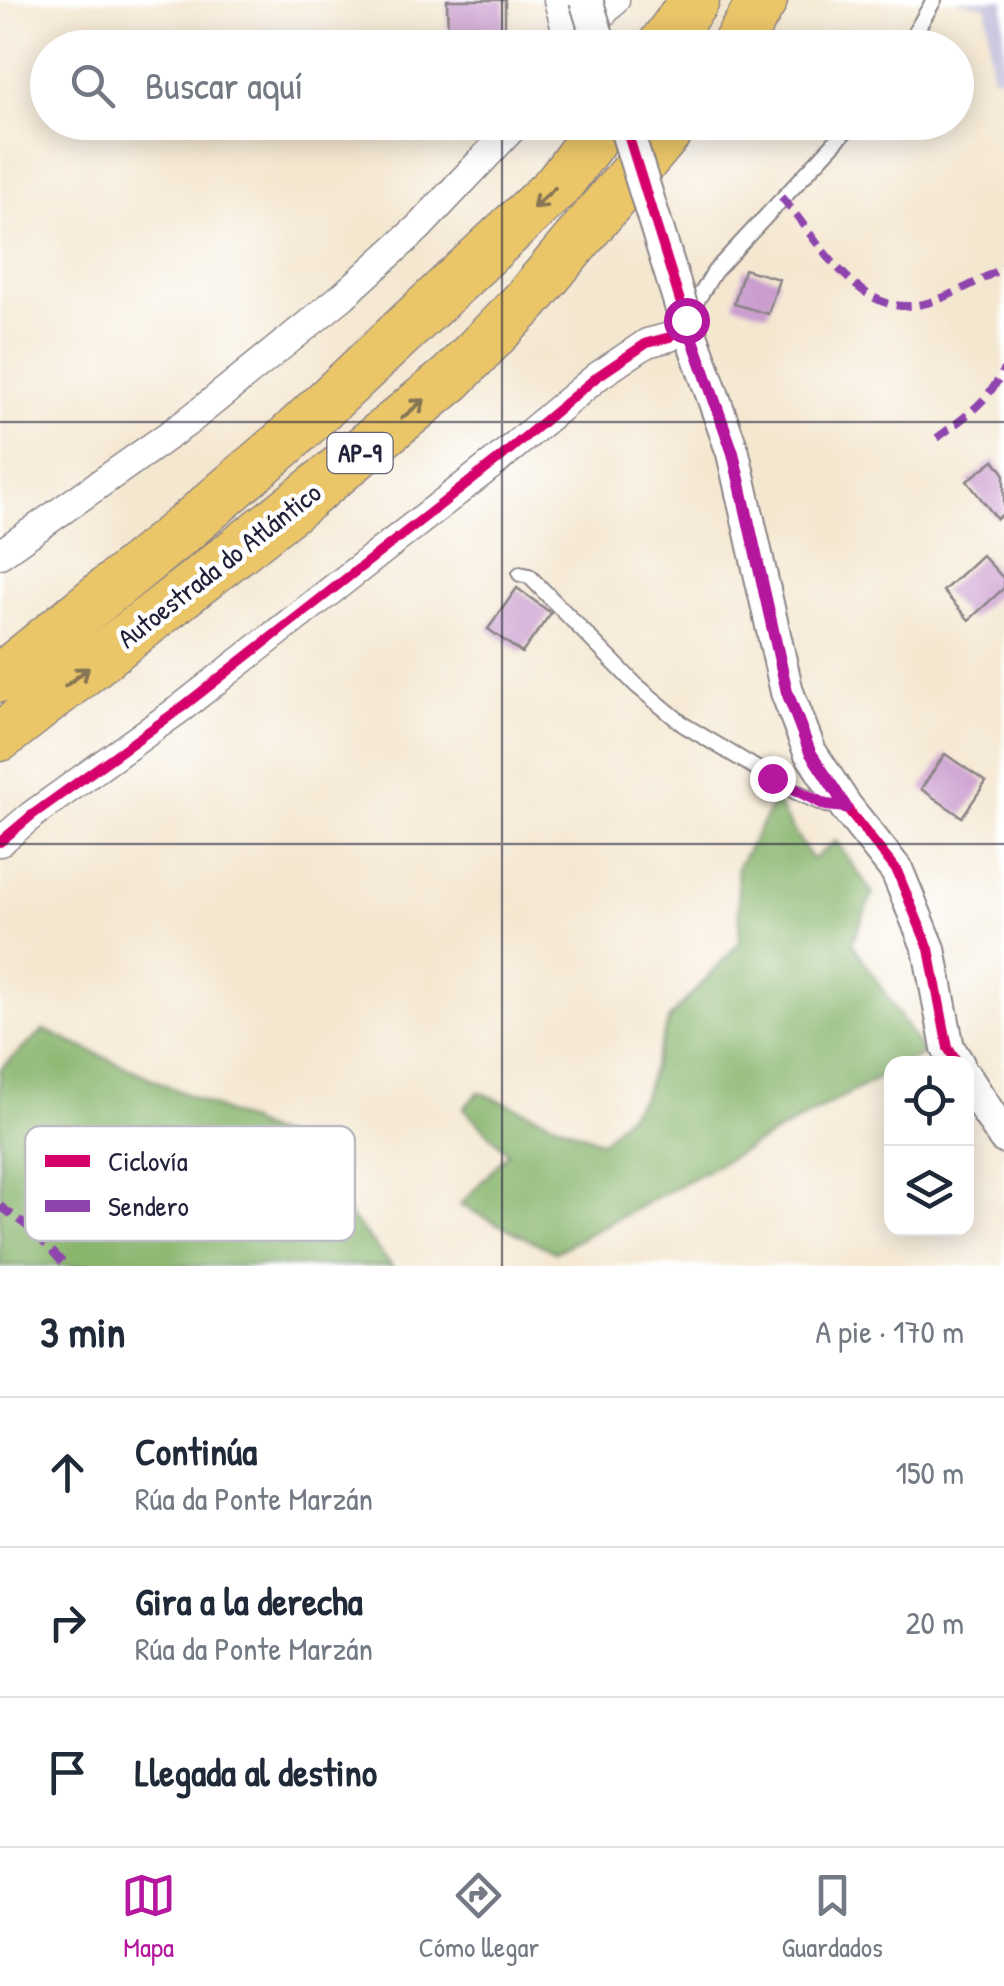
<!DOCTYPE html>
<html lang="es">
<head>
<meta charset="utf-8">
<style>
  :root { --surface:#fff; --page:#f2f2f3; --text:#1f2937; --muted:#747a83; --line:#e0e1e3; --accent:#b5179e }
  body { margin:0; font-family:"Patrick Hand",sans-serif; background:var(--page); color:var(--text) }
  .controls { position:absolute; right:30px; bottom:30px; display:grid; overflow:hidden; border-radius:20px; box-shadow:0 5px 25px #0003 }
  .controls button { width:90px; height:90px; display:grid; place-items:center; padding:0; border:0; border-bottom:2px solid var(--line); background:var(--surface); color:var(--text); font:50px sans-serif }
  .stop { position:absolute; width:30px; height:30px; margin:-22px; border:8px solid #b5179e; border-radius:50%; background:#fff }
  .stop.end { background:#b5179e; border-color:#fff; box-shadow:0 2px 10px #0008 }
  .list { margin:0; padding:0; list-style:none }
  h2 { display:flex; justify-content:space-between; align-items:center; height:130px; margin:0; padding:0 40px; font-size:42px }
  h2 small { font-size:32px; font-weight:400; color:var(--muted) }
  .list li { display:grid; grid-template-columns:65px 1fr auto; gap:30px; align-items:center; box-sizing:border-box; height:150px; padding:0 40px; border-top:2px solid var(--line) }
  .list b { display:block; font-size:38px; white-space:nowrap }
  .list p { margin:0; font-size:32px; white-space:nowrap; color:var(--muted) }
  .list em { font-size:32px; font-style:normal; color:var(--muted) }
  .icon { flex:none; width:55px; height:55px; fill:none; stroke:currentColor; stroke-width:2; stroke-linecap:round; stroke-linejoin:round }
  .map { position:relative; flex:none; width:1004px; height:1266px; overflow:hidden }
  .search { position:absolute; background:var(--surface); box-shadow:0 5px 25px #0003; left:30px; right:30px; top:30px; height:110px; display:flex; align-items:center; gap:25px; box-sizing:border-box; padding:0 35px; border-radius:55px; color:var(--muted); font-size:38px }
  .sheet { height:580px; background:var(--surface) }
  nav { display:flex; justify-content:space-around; align-items:center; box-sizing:border-box; height:140px; border-top:2px solid var(--line); background:var(--surface); font-size:28px; color:var(--muted) }
  nav a { display:grid; justify-items:center; gap:5px }
  nav .on { color:var(--accent) }
  .map>svg:first-child { display:block }
  .industrial { fill:#c4c0db }
  .forest { fill:#89b56d; stroke:#566c54; stroke-width:2.5 }
  .building { fill:#ca9dce }
  .lines { fill:none; stroke-linecap:round; stroke-linejoin:round }
  .service-casing { stroke:#8b8486; stroke-width:18 }
  .minor-casing { stroke:#8b8486; stroke-width:31 }
  .tertiary-casing { stroke:#8b8486; stroke-width:36 }
  .motorway-casing { stroke:#8b8486; stroke-width:51 }
  .service { stroke:#fff; stroke-width:14 }
  .minor { stroke:#fff; stroke-width:28 }
  .tertiary { stroke:#fff; stroke-width:32 }
  .motorway { stroke:#ebc669; stroke-width:48 }
  .tertiary-bridge-casing { stroke:#8b8486; stroke-width:36; stroke-linecap:butt }
  .tertiary-bridge { stroke:#fff; stroke-width:32 }
  .quiet { stroke:#8e44ad; stroke-width:8; stroke-dasharray:15 8; stroke-linecap:butt }
  .cycleway-casing { stroke:#fff; stroke-width:16 }
  .cycleway { stroke:#d6006c; stroke-width:10 }
  .oneway { stroke:#867452 }
  .route { stroke:#b5179e; stroke-width:12 }
  .grid { fill:none; stroke:#22223b; stroke-width:2.5; stroke-opacity:0.55 }
  .labels { text-anchor:middle; dominant-baseline:central; stroke-width:9; stroke-linejoin:round; paint-order:stroke }
  .shield { fill:#fff; stroke:#646476; stroke-width:2.5 }
  .shield-label { font-size:25px; font-weight:bold; fill:#22223b }
  .street-label { font-size:28px; fill:#22223b; stroke:#fff }
  .key { fill:#fff; stroke:#bdbdc4; stroke-width:2.5 }
  .key-label { font-size:28px; fill:#22223b }
</style>
</head>
<body>
<div class="map">
<svg width="1004" height="1266" viewBox="0 0 1004 1266">
  <rect width="100%" height="100%" fill="#fff"/>
  <filter id="ink" filterUnits="userSpaceOnUse"><feTurbulence type="fractalNoise" baseFrequency=".01" numOctaves="2"/><feDisplacementMap in="SourceGraphic" scale="20" xChannelSelector="R" yChannelSelector="G"/><feConvolveMatrix kernelMatrix="1 2 1 2 8 2 1 2 1" color-interpolation-filters="sRGB"/></filter>
  <filter id="wash" filterUnits="userSpaceOnUse"><feTurbulence type="fractalNoise" baseFrequency=".0048" numOctaves="4" result="noise"/><feDisplacementMap in="SourceGraphic" scale="40" xChannelSelector="R" yChannelSelector="G"/><feGaussianBlur stdDeviation="2.25" result="paint"/><feColorMatrix in="noise" values="0 0 0 0 0 0 0 0 0 0 0 0 0 0 0 0 0 1.4 0 .05"/><feComposite in="paint" operator="in"/></filter>
  <g filter="url(#wash)">
    <rect width="100%" height="100%" fill="#f4e7d0"/>
    <path class="industrial" d="M956 0H1004V78L991 75 987 6Z"/>
    <path class="forest" d="M775 801 812 860 836 841 873 894 852 942 924 1054 906 1063 892 1064 891 1071 555 1252 460 1205 508 1153 464 1108 479 1092 602 1142 643 1097 669 1019 740 942 737 868Z
      M44 1030 283 1138 392 1266H0V1069Z"/>
    <g id="blocks">
      <path class="building" d="M447 0H505V33L448 34Z
        M744 269 779 279 768 314 734 304Z
        M994 460 1004 473V513L997 519 967 481Z
        M982 555 1004 579V588L969 620 943 591Z
        M517 588 551 613 522 653 488 629Z
        M945 754 986 782 962 817 921 789Z"/>
    </g>
  </g>
  <g filter="url(#ink)">
    <use href="#blocks" fill-opacity="0" stroke="#8b8486" stroke-width="2.5"/>
    <g class="lines">
      <defs>
        <path id="service" d="M906 48 934 0
          M689 314 714 272 854 122
          M520 574 529 576 636 685 684 725 796 792 826 805 843 807"/>
        <path id="minor" d="M558 0 571 48
          M571 48 615 0
          M0 554 186 423 343 296 418 228 518 122
          M0 842 32 815 181 708 495 462 598 376 647 343 670 337 686 320"/>
        <path id="tertiary" d="M682 309 733 453 787 692 810 752 846 807 897 871 929 949 948 1048 958 1064
          M966 1078 1004 1137"/>
        <path id="motorway" d="M660 48 695 0
          M734 48 763 0
          M0 678 186 527 285 442 559 184 605 122
          M0 737 306 497 451 378 526 301 676 122"/>
      </defs>
      <use href="#service" class="service-casing"/>
      <use href="#minor" class="minor-casing"/>
      <use href="#tertiary" class="tertiary-casing"/>
      <use href="#motorway" class="motorway-casing"/>
      <use href="#service" class="service"/>
      <use href="#minor" class="minor"/>
      <use href="#tertiary" class="tertiary"/>
      <use href="#motorway" class="motorway"/>
      <defs>
        <path id="tertiary-bridge" d="M586 0 601 48
          M624 122 682 309"/>
      </defs>
      <use href="#tertiary-bridge" class="tertiary-bridge-casing"/>
      <use href="#tertiary-bridge" class="tertiary-bridge"/>
      <path class="quiet" d="M781 197C797 214 809 234 824 252 890 332 922 311 1004 267
        M937 438C965 417 989 401 1004 369
        M0 1206 31 1229 66 1266"/>
      <defs>
        <path id="cycleway" d="M624 122 686 320 733 453 787 692 810 752 846 807 897 871 929 949 948 1048 958 1064
          M0 842 32 815 181 708 495 462 598 376 647 343 670 337 686 320"/>
      </defs>
      <use href="#cycleway" class="cycleway-casing"/>
      <use href="#cycleway" class="cycleway"/>
    </g>
    <defs><path id="oneway-shaft" d="M-6 0H5M1.5-3L5.5 0L1.5 3" fill="none" stroke-width="1.6" stroke-linecap="round" stroke-linejoin="round" transform="scale(2.5)"/></defs>
    <g class="oneway">
      <use href="#oneway-shaft" transform="translate(544 198) rotate(137)"/>
      <use href="#oneway-shaft" transform="translate(413 409) rotate(-39)"/>
      <use href="#oneway-shaft" transform="translate(77 677) rotate(-38)"/>
    </g>
  </g>
  <g class="lines" filter="url(#ink)">
    <path class="route" d="M686 320 733 453 787 692 810 752 846 807 826 805 772 778"/>
  </g>
  <path class="grid" d="M502 0V48M502 122V1266M0 422H1004M0 844H1004"/>
  <g class="labels">
    <rect class="shield" x="327.5" y="433" width="65" height="40" rx="8"/>
    <g class="shield-label">
      <text x="360" y="453">AP-9</text>
    </g>
    <g class="street-label">
      <text transform="translate(219 565) rotate(-38)">Autoestrada do Atlántico</text>
    </g>
  </g>
  <rect x="25" y="1126" width="330" height="115" rx="15" class="key"/>
  <rect x="45" y="1155" width="45" height="12" fill="#d6006c"/>
  <rect x="45" y="1200" width="45" height="12" fill="#8e44ad"/>
  <g class="key-label">
    <text x="108" y="1171">Ciclovía</text>
    <text x="108" y="1216">Sendero</text>
  </g>
</svg>
<div class="controls">
<button><svg class="icon" aria-label="locate" viewBox="0 0 24 24"><circle cx="12" cy="12" r="6"/><path d="M12 2v4M12 18v4M2 12h4M18 12h4"/></svg></button>
<button><svg class="icon" aria-label="layers" viewBox="0 0 24 24"><path d="M12 4l9 5-9 5-9-5zM3 14l9 5 9-5"/></svg></button>
</div>
<div class="stop" style="left:686px;top:320px"></div>
<div class="stop end" style="left:772px;top:778px"></div>
<div class="search"><svg class="icon" aria-label="search" viewBox="0 0 24 24"><circle cx="10" cy="10" r="6"/><path d="M15 15l6 6"/></svg>Buscar aquí</div>
</div>
<section class="sheet">
<h2>3 min<small>A pie · 170 m</small></h2>
<ul class="list">
<li><svg class="icon" aria-label="ahead" viewBox="0 0 24 24"><path d="M12 20V5M6 11l6-6 6 6"/></svg><div><b>Continúa</b><p>Rúa da Ponte Marzán</p></div><em>150 m</em></li>
<li><svg class="icon" aria-label="right" viewBox="0 0 24 24"><path d="M7 20v-9h11M14 6l5 5-5 5"/></svg><div><b>Gira a la derecha</b><p>Rúa da Ponte Marzán</p></div><em>20 m</em></li>
<li><svg class="icon" aria-label="arrive" viewBox="0 0 24 24"><path d="M6 21V4h12l-3 4 3 4H6"/></svg><div><b>Llegada al destino</b></div></li>
</ul>
</section>
<nav>
<a class="on"><svg class="icon" aria-label="map" viewBox="0 0 24 24"><path d="M3 6l6-2 6 2 6-2v14l-6 2-6-2-6 2zM9 4v14M15 6v14"/></svg>Mapa</a>
<a><svg class="icon" aria-label="directions" viewBox="0 0 24 24"><path d="M12 3l9 9-9 9-9-9zM9 14v-3h6M13 9l2 2-2 2"/></svg>Cómo llegar</a>
<a><svg class="icon" aria-label="saved" viewBox="0 0 24 24"><path d="M7 4h10v16l-5-4-5 4z"/></svg>Guardados</a>
</nav>
</body>
</html>
